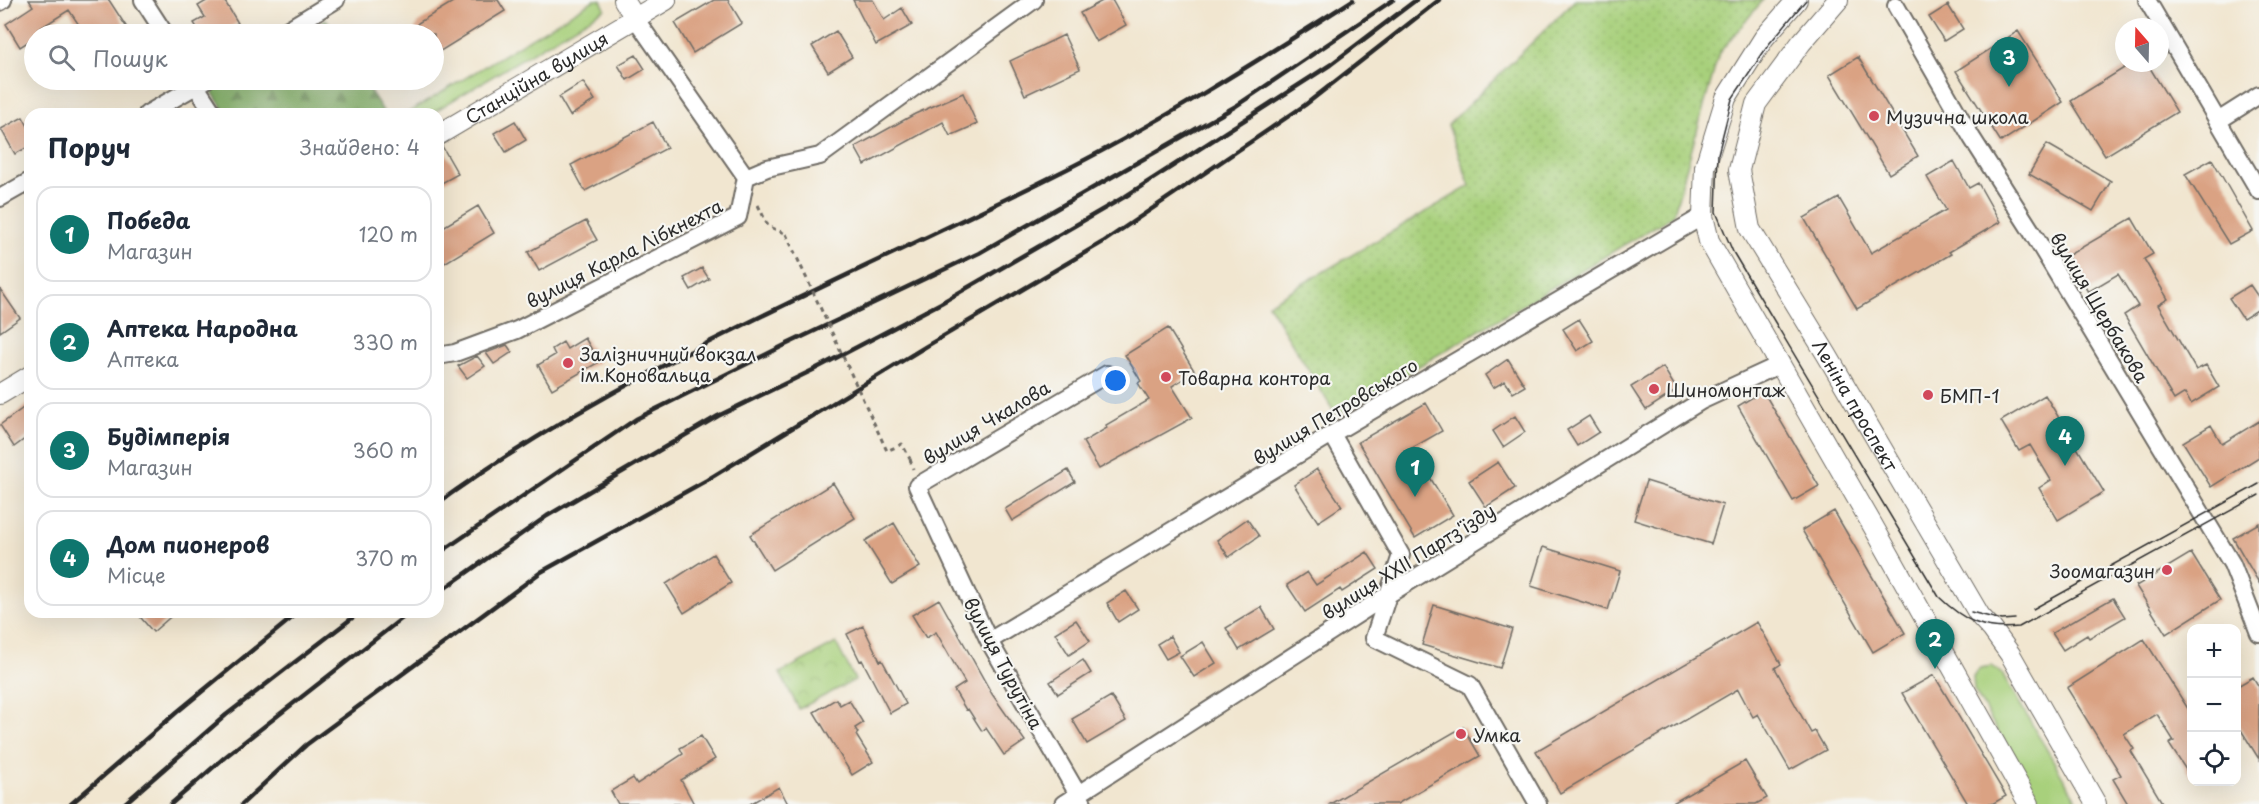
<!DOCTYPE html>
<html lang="uk">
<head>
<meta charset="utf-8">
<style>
  :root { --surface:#fff; --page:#f2f2f3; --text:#1f2937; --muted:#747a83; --line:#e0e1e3; --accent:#0f766e }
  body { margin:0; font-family:"Playpen Sans",sans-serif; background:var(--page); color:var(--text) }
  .controls { position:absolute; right:18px; bottom:18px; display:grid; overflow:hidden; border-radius:12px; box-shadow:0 6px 24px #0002 }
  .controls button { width:54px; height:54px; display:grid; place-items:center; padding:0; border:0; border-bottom:2px solid var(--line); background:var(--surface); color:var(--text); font:30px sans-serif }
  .compass { position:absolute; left:2115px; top:18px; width:54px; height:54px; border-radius:50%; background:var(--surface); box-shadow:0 6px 24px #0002; rotate:340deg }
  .you { position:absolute; left:1116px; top:381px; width:21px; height:21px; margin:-15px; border:4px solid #fff; border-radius:50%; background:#1a73e8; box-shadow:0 0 0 9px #1a73e833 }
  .badge { display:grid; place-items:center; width:39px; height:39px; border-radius:50%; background:var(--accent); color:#fff; font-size:20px; font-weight:700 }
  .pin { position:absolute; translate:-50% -50px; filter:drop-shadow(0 2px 3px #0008) }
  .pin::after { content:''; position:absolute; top:32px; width:21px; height:18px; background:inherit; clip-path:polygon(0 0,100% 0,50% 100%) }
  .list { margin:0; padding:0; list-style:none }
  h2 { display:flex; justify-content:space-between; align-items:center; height:78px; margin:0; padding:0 24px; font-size:26px }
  h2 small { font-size:20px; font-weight:400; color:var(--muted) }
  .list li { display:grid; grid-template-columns:39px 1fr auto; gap:18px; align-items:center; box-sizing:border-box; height:96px; margin:0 12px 12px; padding:0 12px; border:2px solid var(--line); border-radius:18px }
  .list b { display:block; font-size:22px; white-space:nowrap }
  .list p { margin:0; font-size:20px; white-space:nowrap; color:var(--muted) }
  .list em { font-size:20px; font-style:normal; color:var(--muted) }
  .icon { flex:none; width:33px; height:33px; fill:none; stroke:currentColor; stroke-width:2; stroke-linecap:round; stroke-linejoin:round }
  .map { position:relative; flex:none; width:2259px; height:804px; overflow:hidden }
  .search { position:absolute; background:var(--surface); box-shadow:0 6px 24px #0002; left:24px; top:24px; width:420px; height:66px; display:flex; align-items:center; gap:15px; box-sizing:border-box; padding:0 21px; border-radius:33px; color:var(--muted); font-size:22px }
  .panel { position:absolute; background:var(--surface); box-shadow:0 6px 24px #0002; left:24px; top:108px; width:420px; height:510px; border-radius:18px }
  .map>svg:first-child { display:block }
  .grass { fill:#a8d07b; stroke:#6a7e53; stroke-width:1.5 }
  .forest { fill:url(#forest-firs); stroke:#586e4b; stroke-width:1.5 }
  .park { fill:url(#park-crowns); stroke:#6a7e53; stroke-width:1.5 }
  .garden { fill:url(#garden-dots); stroke:#6a7e53; stroke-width:1.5 }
  .building { fill:#daa283 }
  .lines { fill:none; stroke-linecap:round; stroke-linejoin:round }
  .minor-casing { stroke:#706c65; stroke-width:20 }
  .tertiary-casing { stroke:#706c65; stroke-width:22 }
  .path { stroke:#706c65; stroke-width:3; stroke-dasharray:4.5 4.5; stroke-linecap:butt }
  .minor { stroke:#fff; stroke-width:16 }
  .tertiary { stroke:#fff; stroke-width:20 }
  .tram { stroke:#2b2b2b; stroke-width:1.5 }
  .rail { stroke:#2b2b2b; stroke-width:4.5 }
  .path-bridge { stroke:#706c65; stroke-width:3; stroke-dasharray:4.5 4.5; stroke-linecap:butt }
  .poi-dot { fill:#d1495b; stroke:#f6f6f2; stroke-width:2 }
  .labels { text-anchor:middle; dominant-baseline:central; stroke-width:4.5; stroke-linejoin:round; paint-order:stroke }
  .street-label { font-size:18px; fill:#2b2b2b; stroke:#f6f6f2 }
  .poi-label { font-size:18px; fill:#2b2b2b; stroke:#f6f6f2; text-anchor:start }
</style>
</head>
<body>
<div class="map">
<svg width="2259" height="804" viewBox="0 0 2259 804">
  <defs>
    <pattern id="forest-firs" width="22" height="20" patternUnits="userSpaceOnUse" patternTransform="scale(1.5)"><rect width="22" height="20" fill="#86b26b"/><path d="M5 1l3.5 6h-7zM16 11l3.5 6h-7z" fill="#6e9158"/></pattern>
    <pattern id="park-crowns" width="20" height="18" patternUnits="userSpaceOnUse" patternTransform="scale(1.5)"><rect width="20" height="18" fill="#a8d07b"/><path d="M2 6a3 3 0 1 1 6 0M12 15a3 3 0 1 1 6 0" fill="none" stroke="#91b36a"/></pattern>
    <pattern id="garden-dots" width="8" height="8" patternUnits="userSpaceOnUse" patternTransform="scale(1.5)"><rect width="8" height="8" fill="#a8d07b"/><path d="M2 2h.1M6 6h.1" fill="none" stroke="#91b36a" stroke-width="1.8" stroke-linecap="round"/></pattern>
  </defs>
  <rect width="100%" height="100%" fill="#f6f6f2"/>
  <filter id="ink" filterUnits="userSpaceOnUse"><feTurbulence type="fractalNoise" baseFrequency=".0167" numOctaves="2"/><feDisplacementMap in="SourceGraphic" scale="12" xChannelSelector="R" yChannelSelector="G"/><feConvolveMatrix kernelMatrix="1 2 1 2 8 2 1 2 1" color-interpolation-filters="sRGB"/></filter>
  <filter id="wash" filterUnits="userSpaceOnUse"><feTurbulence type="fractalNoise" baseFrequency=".008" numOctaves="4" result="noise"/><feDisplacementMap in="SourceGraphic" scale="24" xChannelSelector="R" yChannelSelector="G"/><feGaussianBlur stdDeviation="1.35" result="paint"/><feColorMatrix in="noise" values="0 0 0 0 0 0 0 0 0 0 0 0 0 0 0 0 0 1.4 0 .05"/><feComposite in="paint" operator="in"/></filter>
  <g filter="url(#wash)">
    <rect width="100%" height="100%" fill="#f1e6d0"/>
    <path class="grass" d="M594 0H601L605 9 430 114H406Z
      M1992 666 2003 675 2079 804H2039L1974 690 1973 677 1980 668Z"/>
    <path class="forest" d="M326 19 336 34H300Z
      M227 80H363L385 114H226L211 90Z"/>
    <path class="park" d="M836 643 855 680 799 709 780 673Z"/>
    <path class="garden" d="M1575 0H1763L1719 53 1673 216 1336 415 1268 304 1470 186 1448 125Z"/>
    <g id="blocks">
      <path class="building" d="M29 0H109L131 34H85L69 10 39 29 42 33 34 34V38L20 47 6 24 33 6Z
        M208 0H224L238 23 218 34H201L194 23 205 17 198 6Z
        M456 0H498L505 11 434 55V34H412L418 23Z
        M714 0H728L742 23 693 53 675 23Z
        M853 0H873L884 20 902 8 912 25 876 45Z
        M1104 0H1112L1126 25 1096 42 1080 13Z
        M1948 5 1963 29 1944 41 1929 17Z
        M836 31 852 57 828 72 812 46Z
        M2018 31 2063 102 2001 142 1956 71Z
        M1064 35 1080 69 1025 95 1010 61Z
        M636 55 645 69 627 80 618 65Z
        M1858 57 1918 156 1889 174 1829 75Z
        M2132 63H2147L2177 112 2105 156 2071 101Z
        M583 82 595 100 570 116 559 97Z
        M963 93 977 124 950 136 943 122 865 165 855 147 915 114Z
        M23 117 30 130V146L15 154 1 129Z
        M515 121 526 140 506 152 494 133Z
        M653 122 667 148 585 191 571 165Z
        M2047 144 2111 181 2093 211 2029 174Z
        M442 146 458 174 438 185V147Z
        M2212 159 2253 231 2229 244 2185 174Z
        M1954 161 1969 188 1978 183 2000 222 1949 252 1951 254 1857 309 1804 218 1839 198 1871 253 1946 210 1927 177Z
        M478 206 494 233 438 267V230Z
        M2132 218 2153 254 2144 259 2168 299 2158 305 2196 370 2206 365 2219 387 2191 404 2185 393 2174 400 2124 315 2138 306 2118 274 2088 292 2067 256Z
        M586 221 597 240 539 271 528 252Z
        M702 268 709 279 691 290 684 278Z
        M2250 285 2259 298V309L2243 319 2229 298Z
        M0 289 20 318 0 332Z
        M1579 319 1593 341 1577 351 1563 329Z
        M1168 328 1195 372 1172 386 1192 418 1099 469 1083 442 1107 428 1106 425 1149 400 1138 383 1141 381 1125 355Z
        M585 338 599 362 552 389 538 365 555 355 552 349 563 342 567 349Z
        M507 345 512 352 494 364 486 353Z
        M477 356 485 366 467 378 458 366Z
        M1508 359 1525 386 1513 393 1505 381 1493 388 1485 375Z
        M1663 367 1677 390 1646 410 1631 387Z
        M1763 391 1819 486 1793 501 1738 406Z
        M2045 395 2104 492 2058 520 2039 488 2051 480 2030 445 2019 451 2001 421Z
        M30 403V435L14 447 0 425Z
        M1426 403 1442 431 1412 448 1453 515 1415 538 1358 442Z
        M1515 416 1525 432 1503 447 1493 431Z
        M1589 416 1599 432 1577 446 1567 430Z
        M2259 421V457L2211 487 2183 442 2211 425 2222 444Z
        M1498 462 1515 488 1486 507 1469 481Z
        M1317 469 1342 506 1318 522 1294 485Z
        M1068 470 1075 482 1012 521 1005 509Z
        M1646 481 1723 505 1711 544 1634 520Z
        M833 483 855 518 772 570 750 535Z
        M1834 511 1905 633 1873 652 1802 530Z
        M1247 519 1259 536 1229 557 1217 540Z
        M894 523 920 567 892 584 865 541Z
        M2259 523V583L2233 538Z
        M1543 547 1620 571 1608 610 1531 586Z
        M1367 552 1378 569 1342 592 1340 589 1305 612 1287 585 1307 572 1316 585Z
        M2191 553 2220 600 2166 634 2136 586Z
        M713 554 731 583 684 613 666 584Z
        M1126 591 1138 609 1118 622 1107 603Z
        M2113 598 2125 617 2089 638 2087 635 2063 650 2052 633Z
        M939 599 992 694 1025 741 1004 755 986 728 982 731 968 709 966 710 954 690 965 683 936 632 926 638 912 615Z
        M1434 605 1512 629 1500 668 1422 645Z
        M1261 607 1274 629 1239 650 1226 628Z
        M136 612H176L153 632Z
        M1076 620 1090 641 1069 655 1055 633Z
        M1757 622 1781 664 1775 668 1811 733 1815 731 1826 750 1790 770 1758 714 1753 717 1738 689 1560 793 1536 751Z
        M863 626 880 661 882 660 906 704 890 713 862 660 860 661 847 634Z
        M1170 636 1179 652 1166 659 1157 644Z
        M2144 639 2192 715V779L2169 744 2174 741 2157 714 2124 734 2134 749 2131 751 2163 804H2128L2113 779 2121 775 2067 688Z
        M1203 642 1216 663 1194 677 1180 656Z
        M1083 660 1091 673 1058 694 1050 682Z
        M1934 675 2006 796 1992 804H1968L1902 693Z
        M2253 677 2259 687V759L2236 722V687Z
        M1111 696 1126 721 1087 744 1072 719Z
        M836 699 840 705 849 700 863 723 855 728 858 733 856 735 873 762 852 775 814 712Z
        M1463 727 1480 756 1397 804H1330Z
        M701 736 715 759 681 780 694 804H618L611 791 633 778 637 784 683 754 680 748Z
        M1745 761 1767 798 1756 804H1671Z
        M779 787 788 804H750Z"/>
    </g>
  </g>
  <g filter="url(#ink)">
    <use href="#blocks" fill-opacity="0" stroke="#706c65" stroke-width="1.5"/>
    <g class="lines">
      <defs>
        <path id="minor" d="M143 0 165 34
          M2147 0 2259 191
          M0 2 3 0
          M1896 6 1972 138 2032 232 2232 564 2259 633
          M635 18 746 177
          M280 34 336 0
          M192 80 214 114
          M147 114 206 80
          M2218 121 2259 95
          M0 198 30 181
          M438 356 455 353 517 330 738 217 746 177 767 168 820 156 1034 0
          M1332 434 1401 555 1374 638 1470 685 1538 804
          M989 641 1332 434 1703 216
          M1083 803 989 641 917 486 1107 374
          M1063 804 1386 596 1701 401 1781 364"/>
        <g id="tertiary">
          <path d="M624 0 635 18"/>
          <path d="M1797 0 1764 38 1726 98 1705 167 1703 216 1709 241 1873 526 2029 804"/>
          <path id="s1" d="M1838 0 1801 43 1756 104 1739 170 1750 229 1827 355 1980 616 1992 629 2010 654 2096 804"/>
          <path id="s2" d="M438 135 666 0"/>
          <path d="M0 394 30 376"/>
        </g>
      </defs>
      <use href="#minor" class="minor-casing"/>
      <use href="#tertiary" class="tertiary-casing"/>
      <path class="path" d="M758 205 768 226 786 234
        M910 459 913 469"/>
      <use href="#minor" class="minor"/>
      <use href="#tertiary" class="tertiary"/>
      <path class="tram" d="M1806 0 1769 44 1732 99 1718 154 1716 212 1733 252 1939 597C1964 621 1984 631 2019 627L2259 495
        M2033 609 2259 484
        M1971 612 2002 620 2015 619"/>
      <path class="rail" d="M438 503C626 367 843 281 1049 178 1155 126 1254 63 1353 0
        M438 554 636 419 785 345 979 253 1236 106 1393 0
        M438 593 547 516 718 416 813 370 941 303 1126 196 1330 65 1416 0
        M71 804 177 712 299 612
        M124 804 226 715 360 612
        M171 804 225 757 410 612
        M242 804 306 745 541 572 707 480 925 347 1103 242 1305 105 1439 0"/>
      <path class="path-bridge" d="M786 234 887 451 902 444 910 459"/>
    </g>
  </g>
  <g class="poi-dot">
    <circle cx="1874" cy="116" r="6"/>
    <circle cx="568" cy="363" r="6"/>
    <circle cx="1166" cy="377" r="6"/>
    <circle cx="1654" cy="389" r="6"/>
    <circle cx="1928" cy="395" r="6"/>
    <circle cx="2167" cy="570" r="6"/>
    <circle cx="1461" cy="734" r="6"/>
  </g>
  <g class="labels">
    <g class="street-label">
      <text stroke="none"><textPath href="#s2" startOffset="114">Станційна вулиця</textPath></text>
      <text transform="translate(624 253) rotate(-27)">вулиця Карла Лібкнехта</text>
      <text transform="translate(2100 307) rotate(59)">вулиця Щербакова</text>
      <text stroke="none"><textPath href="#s1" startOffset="466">Леніна проспект</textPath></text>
      <text transform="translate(1335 411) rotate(-31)">вулиця Петровського</text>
      <text transform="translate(986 422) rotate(-31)">вулиця Чкалова</text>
      <text transform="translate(1408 561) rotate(-32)">вулиця XXII Партз'їзду</text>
      <text transform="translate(1004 663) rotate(62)">вулиця Турутіна</text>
    </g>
    <g class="poi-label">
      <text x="1886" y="116">Музична школа</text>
      <text x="580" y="353">Залізничний вокзал<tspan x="580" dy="21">ім.Коновальца</tspan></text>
      <text x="1178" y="377">Товарна контора</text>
      <text x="1666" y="389">Шиномонтаж</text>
      <text x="1940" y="395">БМП-1</text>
      <text x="2155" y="570" text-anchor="end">Зоомагазин</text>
      <text x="1473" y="734">Умка</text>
    </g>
  </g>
</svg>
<div class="controls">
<button>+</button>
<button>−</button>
<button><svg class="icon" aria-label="locate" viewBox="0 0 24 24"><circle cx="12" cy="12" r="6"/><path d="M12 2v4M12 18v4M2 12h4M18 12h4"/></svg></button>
</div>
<svg class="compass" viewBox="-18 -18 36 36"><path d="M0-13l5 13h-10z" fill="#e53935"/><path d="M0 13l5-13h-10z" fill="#747a83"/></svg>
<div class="you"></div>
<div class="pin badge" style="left:1415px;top:497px">1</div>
<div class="pin badge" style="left:1935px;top:669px">2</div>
<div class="pin badge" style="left:2009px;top:87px">3</div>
<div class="pin badge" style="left:2065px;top:466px">4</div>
<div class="search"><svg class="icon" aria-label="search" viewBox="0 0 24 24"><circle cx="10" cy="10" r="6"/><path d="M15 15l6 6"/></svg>Пошук</div>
<section class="panel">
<h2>Поруч<small>Знайдено: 4</small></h2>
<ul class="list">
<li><span class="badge">1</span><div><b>Победа</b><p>Магазин</p></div><em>120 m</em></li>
<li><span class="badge">2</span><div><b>Аптека Народна</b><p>Аптека</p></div><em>330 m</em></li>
<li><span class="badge">3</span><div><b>Будімперія</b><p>Магазин</p></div><em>360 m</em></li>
<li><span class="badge">4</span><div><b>Дом пионеров</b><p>Місце</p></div><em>370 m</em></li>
</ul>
</section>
</div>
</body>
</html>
